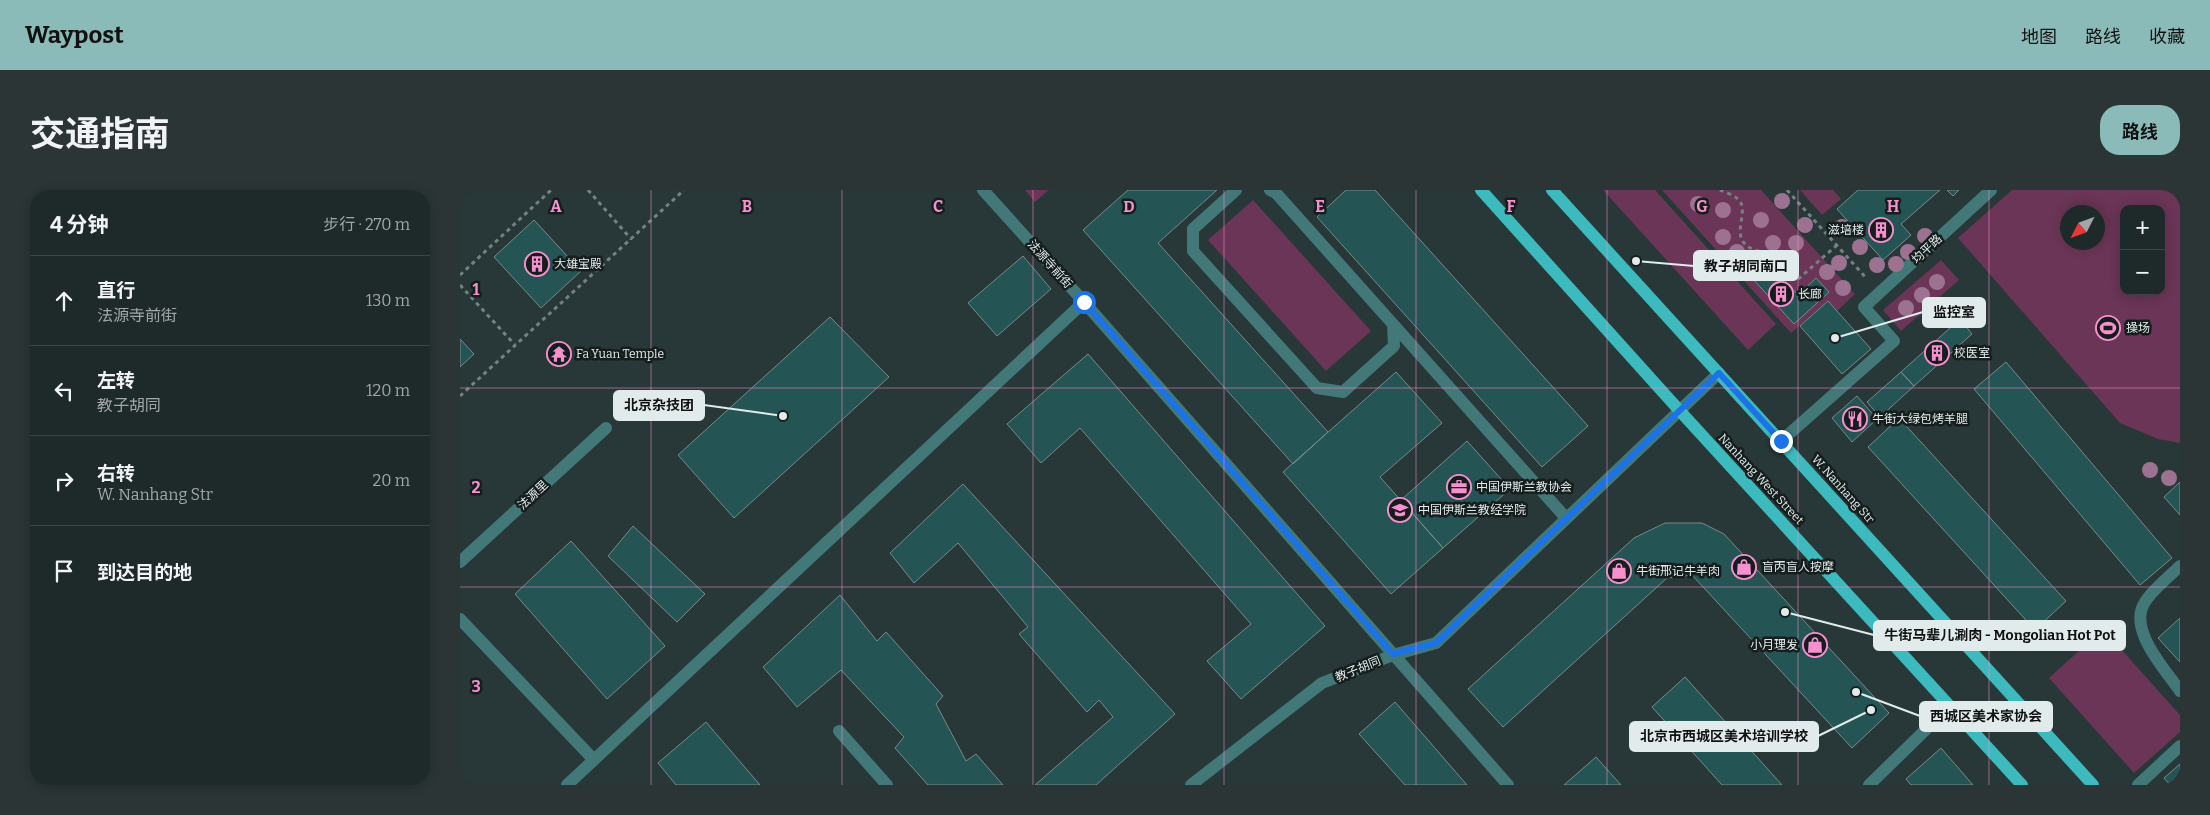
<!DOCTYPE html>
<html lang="zh">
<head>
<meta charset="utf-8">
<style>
  :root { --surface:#1e292a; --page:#2b3536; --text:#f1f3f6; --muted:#a1a6a8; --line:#3c4547; --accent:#8bbbb9 }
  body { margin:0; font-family:Bitter,"Noto Sans SC",serif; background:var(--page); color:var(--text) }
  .controls { position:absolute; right:15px; top:15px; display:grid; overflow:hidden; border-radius:10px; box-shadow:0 2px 12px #0003 }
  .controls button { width:45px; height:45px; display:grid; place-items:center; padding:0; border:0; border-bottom:1px solid var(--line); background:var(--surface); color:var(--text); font:25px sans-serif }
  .compass { position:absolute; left:1600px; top:15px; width:45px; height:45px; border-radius:50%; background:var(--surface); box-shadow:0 2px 12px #0003; rotate:228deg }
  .stop { position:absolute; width:15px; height:15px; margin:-11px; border:4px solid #1a73e8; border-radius:50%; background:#fff }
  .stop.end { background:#1a73e8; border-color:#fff; box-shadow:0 1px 5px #0008 }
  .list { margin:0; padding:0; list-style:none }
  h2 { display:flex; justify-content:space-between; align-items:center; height:65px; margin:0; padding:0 20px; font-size:21px }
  h2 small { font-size:16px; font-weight:400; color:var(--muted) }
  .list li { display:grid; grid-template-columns:32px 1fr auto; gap:15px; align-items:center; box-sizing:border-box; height:90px; padding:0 20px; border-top:1px solid var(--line) }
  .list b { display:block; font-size:19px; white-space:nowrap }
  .list p { margin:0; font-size:16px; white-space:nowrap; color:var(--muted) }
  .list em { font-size:16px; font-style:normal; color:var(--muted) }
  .icon { flex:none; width:28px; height:28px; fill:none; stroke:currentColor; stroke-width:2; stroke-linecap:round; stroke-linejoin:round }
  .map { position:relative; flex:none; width:1720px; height:595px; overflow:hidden; border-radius:20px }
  header { display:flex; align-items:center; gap:30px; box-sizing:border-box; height:70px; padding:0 25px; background:var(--accent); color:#111 }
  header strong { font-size:24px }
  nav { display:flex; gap:28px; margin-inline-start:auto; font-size:18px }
  .intro { display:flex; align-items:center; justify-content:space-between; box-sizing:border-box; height:120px; padding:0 30px }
  h1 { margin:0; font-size:35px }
  .button { padding:12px 22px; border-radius:20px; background:var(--accent); color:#111; font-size:18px; font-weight:700 }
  main { display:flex; gap:30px; padding:0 30px }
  aside { flex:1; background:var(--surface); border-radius:20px; box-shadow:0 2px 12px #0003 }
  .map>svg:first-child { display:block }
  .green { fill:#6a3556; fill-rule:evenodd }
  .building { fill:#255455; stroke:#798a8a }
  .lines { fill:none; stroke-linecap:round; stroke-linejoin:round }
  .path { stroke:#758283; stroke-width:3; stroke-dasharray:4 4; stroke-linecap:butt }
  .minor { stroke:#437879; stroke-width:12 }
  .major { stroke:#3dbabd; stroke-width:12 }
  .tree { fill:#9d7291 }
  .route { stroke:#1a73e8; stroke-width:6 }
  .grid { fill:none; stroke:#f690cf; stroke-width:1; stroke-opacity:0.55 }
  .labels { text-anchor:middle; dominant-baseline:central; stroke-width:5; stroke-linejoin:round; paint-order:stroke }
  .poi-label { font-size:12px; fill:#e1ebeb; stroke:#161d1d; text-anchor:start }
  .street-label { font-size:12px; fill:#e1ebeb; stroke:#161d1d }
  .grid-label { font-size:16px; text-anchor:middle; font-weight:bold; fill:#f690cf; stroke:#161d1d; stroke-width:5; stroke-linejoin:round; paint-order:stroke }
  .leader { fill:none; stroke:#e1ebeb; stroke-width:2 }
  .callout-dot { fill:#e1ebeb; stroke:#161d1d; stroke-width:2 }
  .callout { fill:#e1ebeb; stroke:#e1ebeb; stroke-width:2 }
  .callout-label { font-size:14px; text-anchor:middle; font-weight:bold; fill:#111 }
</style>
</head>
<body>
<header>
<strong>Waypost</strong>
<nav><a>地图</a><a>路线</a><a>收藏</a></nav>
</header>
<div class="intro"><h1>交通指南</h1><a class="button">路线</a></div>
<main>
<aside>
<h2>4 分钟<small>步行 · 270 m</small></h2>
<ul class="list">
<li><svg class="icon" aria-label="ahead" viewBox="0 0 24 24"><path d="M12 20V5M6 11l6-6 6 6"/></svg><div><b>直行</b><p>法源寺前街</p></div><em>130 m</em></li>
<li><svg class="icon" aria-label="left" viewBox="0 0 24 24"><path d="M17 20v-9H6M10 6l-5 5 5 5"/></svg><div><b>左转</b><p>教子胡同</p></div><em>120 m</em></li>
<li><svg class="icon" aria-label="right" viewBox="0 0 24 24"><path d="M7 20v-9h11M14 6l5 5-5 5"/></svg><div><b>右转</b><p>W. Nanhang Str</p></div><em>20 m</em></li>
<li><svg class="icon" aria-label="arrive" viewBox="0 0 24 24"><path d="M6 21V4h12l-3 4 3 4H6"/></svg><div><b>到达目的地</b></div></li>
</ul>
</aside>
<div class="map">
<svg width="1720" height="595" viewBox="0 0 1720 595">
  <rect width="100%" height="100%" fill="#283738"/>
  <path class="green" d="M565 0H589L575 12Z
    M1143 0H1195L1316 134 1288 160Z
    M1202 0H1301L1395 104 1377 121 1368 111 1331 143Z
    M1340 0H1373L1381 9 1362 25Z
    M1552 0H1720V253L1698 249 1660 233 1498 48ZM1664 19H1701V101H1664ZM1608 22H1638V52H1608Z
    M793 10 911 141 866 181 748 50Z
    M1481 70 1499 90 1441 141 1423 120Z
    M1643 439 1720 525V542L1674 583 1589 488Z"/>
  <path class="building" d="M668 0H757L698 53 868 242 833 274 623 40Z
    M886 0H915L1128 236 1082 277 857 27Z
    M1398 0H1480L1441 34 1451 45 1423 70 1377 19Z
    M1487 0H1499L1493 6Z
    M74 30 121 81 81 118 34 67Z
    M563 66 591 99 537 146 508 113Z
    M1308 72 1338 105 1356 88 1369 102 1334 134 1291 87Z
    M1368 111 1411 159 1382 184 1340 136Z
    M370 127 429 187 274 328 218 265Z
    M1500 129 1512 144 1454 196 1441 182Z
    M0 149 14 164 0 177Z
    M628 164 865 436 781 509 747 471 791 434 620 238 581 273 547 234Z
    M1546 172 1712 368 1680 395 1514 199Z
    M936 182 982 233 920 287 983 358 931 404 823 282Z
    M1441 182 1454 196 1420 227 1407 212Z
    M1397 206 1417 229 1392 252 1372 228Z
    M1439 228 1606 411 1575 440 1408 257Z
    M1007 251 1050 299 983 358 941 310Z
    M1720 292V325L1704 307Z
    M503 294 715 524 636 595H575L653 527 639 510 627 522 559 444 568 437 498 353 454 393 430 363Z
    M1205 333H1242L1264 344 1429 523 1392 558 1232 385 1207 388 1043 537 1008 499 1174 348Z
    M173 336 245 404 217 432 148 366Z
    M111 351 205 456 147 509 55 404Z
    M380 405 417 451 426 442 483 506 476 514 506 571 516 564 543 595H468L435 558 444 547 381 480 337 517 303 477Z
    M1720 428V472L1698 448Z
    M1225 487 1322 595H1262L1192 517Z
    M935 512 1007 595H945L899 544Z
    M246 532 300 595H216L198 573Z
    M1481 558 1513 595H1451L1446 589Z
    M1136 567 1161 595H1104Z
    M1720 574V595H1710L1704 588Z"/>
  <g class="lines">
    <path class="path" d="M128 0 171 49
      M1260 0C1265 2 1273 5 1278 9 1294 23 1257 58 1311 63L1336 91 1377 55
      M1327 0 1407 89
      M0 85 91 0
      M0 95 55 155
      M0 206 224 0"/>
    <path class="minor" d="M523 0 624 112 1048 595
      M776 0 733 39V61L857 198 883 202 934 156 933 134
      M810 0 816 3 1106 328
      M1321 251 1434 151 1404 117 1531 0
      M0 372 146 238
      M1720 376C1709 387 1693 399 1685 412 1667 439 1705 479 1720 501
      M0 429 134 570
      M379 541 427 595
      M107 595 624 112
      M731 595 862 493 933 465 976 453 1259 183
      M1409 595 1490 516
      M1678 595 1720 556"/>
    <path class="major" d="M1021 0 1219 220 1562 595
      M1092 0 1633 595"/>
  </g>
  <g class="tree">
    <circle cx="1322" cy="11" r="8"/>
    <circle cx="1238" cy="14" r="8"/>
    <circle cx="1263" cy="20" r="8"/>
    <circle cx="1301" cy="30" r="8"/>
    <circle cx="1345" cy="35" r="8"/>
    <circle cx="1382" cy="37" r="8"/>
    <circle cx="1465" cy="46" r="8"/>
    <circle cx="1263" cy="47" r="8"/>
    <circle cx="1313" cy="53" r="8"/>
    <circle cx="1336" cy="53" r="8"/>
    <circle cx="1400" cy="57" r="8"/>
    <circle cx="1277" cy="62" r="8"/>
    <circle cx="1448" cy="62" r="8"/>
    <circle cx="1379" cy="73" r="8"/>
    <circle cx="1436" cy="74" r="8"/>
    <circle cx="1417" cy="75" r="8"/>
    <circle cx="1367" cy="82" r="8"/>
    <circle cx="1477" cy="92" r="8"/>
    <circle cx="1383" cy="98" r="8"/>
    <circle cx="1462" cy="105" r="8"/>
    <circle cx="1446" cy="118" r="8"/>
    <circle cx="1690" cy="280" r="8"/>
    <circle cx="1709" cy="288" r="8"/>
  </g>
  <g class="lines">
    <path class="route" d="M624 112 933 464 976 453 1259 183 1321 251"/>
  </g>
  <path class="grid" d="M191 0V595M382 0V595M573 0V595M764 0V595M956 0V595M1147 0V595M1338 0V595M1529 0V595M0 198H1720M0 397H1720"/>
  <defs>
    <symbol id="building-ring" viewBox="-11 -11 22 22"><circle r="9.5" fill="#161d1d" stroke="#f690cf" stroke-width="1.5"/><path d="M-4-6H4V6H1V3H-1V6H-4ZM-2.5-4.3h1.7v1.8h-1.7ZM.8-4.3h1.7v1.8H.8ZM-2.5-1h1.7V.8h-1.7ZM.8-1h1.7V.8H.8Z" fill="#f690cf"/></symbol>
    <symbol id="stadium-ring" viewBox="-11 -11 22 22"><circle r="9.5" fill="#161d1d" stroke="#f690cf" stroke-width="1.5"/><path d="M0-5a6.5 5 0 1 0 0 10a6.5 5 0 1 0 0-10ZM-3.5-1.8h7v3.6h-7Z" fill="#f690cf"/></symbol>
    <symbol id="temple-ring" viewBox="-11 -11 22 22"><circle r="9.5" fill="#161d1d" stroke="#f690cf" stroke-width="1.5"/><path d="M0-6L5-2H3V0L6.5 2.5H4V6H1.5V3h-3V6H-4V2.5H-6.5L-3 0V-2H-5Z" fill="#f690cf"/></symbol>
    <symbol id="restaurant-ring" viewBox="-11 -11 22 22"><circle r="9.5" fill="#161d1d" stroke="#f690cf" stroke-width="1.5"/><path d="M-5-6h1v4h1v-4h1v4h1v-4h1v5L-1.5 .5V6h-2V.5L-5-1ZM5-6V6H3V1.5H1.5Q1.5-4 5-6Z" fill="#f690cf"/></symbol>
    <symbol id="office-ring" viewBox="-11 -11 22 22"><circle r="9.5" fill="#161d1d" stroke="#f690cf" stroke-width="1.5"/><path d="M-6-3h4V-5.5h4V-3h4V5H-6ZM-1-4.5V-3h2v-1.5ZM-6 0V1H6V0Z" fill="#f690cf"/></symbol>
    <symbol id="university-ring" viewBox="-11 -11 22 22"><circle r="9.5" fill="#161d1d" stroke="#f690cf" stroke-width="1.5"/><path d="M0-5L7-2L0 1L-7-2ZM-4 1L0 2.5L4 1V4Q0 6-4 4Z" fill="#f690cf"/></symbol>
    <symbol id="shop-ring" viewBox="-11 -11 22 22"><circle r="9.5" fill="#161d1d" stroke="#f690cf" stroke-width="1.5"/><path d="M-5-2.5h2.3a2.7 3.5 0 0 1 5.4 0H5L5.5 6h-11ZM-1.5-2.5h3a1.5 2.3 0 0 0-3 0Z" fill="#f690cf"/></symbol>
  </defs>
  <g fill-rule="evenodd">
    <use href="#building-ring" x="1407" y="26" width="28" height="28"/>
    <use href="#building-ring" x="63" y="60" width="28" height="28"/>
    <use href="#building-ring" x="1307" y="90" width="28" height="28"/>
    <use href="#stadium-ring" x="1634" y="124" width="28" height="28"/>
    <use href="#building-ring" x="1463" y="149" width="28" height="28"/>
    <use href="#temple-ring" x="85" y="150" width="28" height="28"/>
    <use href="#restaurant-ring" x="1381" y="215" width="28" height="28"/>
    <use href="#office-ring" x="985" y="283" width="28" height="28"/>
    <use href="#university-ring" x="926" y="306" width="28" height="28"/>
    <use href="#shop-ring" x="1270" y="363" width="28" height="28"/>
    <use href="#shop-ring" x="1145" y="367" width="28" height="28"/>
    <use href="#shop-ring" x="1341" y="441" width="28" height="28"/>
  </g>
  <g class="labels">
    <g class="poi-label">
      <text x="1404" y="40" text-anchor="end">滋培楼</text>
      <text x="94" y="74">大雄宝殿</text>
      <text x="1338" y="104">长廊</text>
      <text x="1666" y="138">操场</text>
      <text x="1494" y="163">校医室</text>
      <text x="116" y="164">Fa Yuan Temple</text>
      <text x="1412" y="229">牛街大绿包烤羊腿</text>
      <text x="1016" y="297">中国伊斯兰教协会</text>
      <text x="958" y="320">中国伊斯兰教经学院</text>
      <text x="1302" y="377">盲丙盲人按摩</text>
      <text x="1176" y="381">牛街邢记牛羊肉</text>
      <text x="1338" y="455" text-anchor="end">小月理发</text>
    </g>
    <g class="street-label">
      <text transform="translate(1467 59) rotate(-43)">均平路</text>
      <text transform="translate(590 74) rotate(48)">法源寺前街</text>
      <text transform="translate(1301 289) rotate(47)">Nanhang West Street</text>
      <text transform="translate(1383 299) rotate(48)">W. Nanhang Str</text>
      <text transform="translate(73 305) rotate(-43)">法源里</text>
      <text transform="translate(898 479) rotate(-22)">教子胡同</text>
    </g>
  </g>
  <g class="grid-label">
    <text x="96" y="22">A</text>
    <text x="287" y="22">B</text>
    <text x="478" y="22">C</text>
    <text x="669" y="22">D</text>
    <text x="860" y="22">E</text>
    <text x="1051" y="22">F</text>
    <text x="1242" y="22">G</text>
    <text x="1433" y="22">H</text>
    <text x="16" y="105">1</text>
    <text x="16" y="303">2</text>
    <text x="16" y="502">3</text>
  </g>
  <path class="leader" d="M1176 71L1234 76M1375 148L1463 122M323 226L244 215M1325 422L1414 445M1396 502L1460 526M1411 520L1358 546"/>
  <g class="callout-dot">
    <circle cx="1176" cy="71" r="5"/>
    <circle cx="1375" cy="148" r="5"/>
    <circle cx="323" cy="226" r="5"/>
    <circle cx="1325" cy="422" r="5"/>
    <circle cx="1396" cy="502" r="5"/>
    <circle cx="1411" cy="520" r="5"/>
  </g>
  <g class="callout">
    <rect x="1234" y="61" width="104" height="29" rx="5"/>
    <rect x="1463" y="108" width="62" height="29" rx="5"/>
    <rect x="154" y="201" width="90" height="29" rx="5"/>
    <rect x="1414" y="431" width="251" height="29" rx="5"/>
    <rect x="1460" y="512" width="132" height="29" rx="5"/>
    <rect x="1170" y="532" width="188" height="29" rx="5"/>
  </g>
  <g class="callout-label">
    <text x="1286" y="81">教子胡同南口</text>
    <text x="1494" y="127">监控室</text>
    <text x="199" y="220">北京杂技团</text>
    <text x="1540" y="450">牛街马辈儿涮肉 - Mongolian Hot Pot</text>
    <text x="1526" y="531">西城区美术家协会</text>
    <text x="1264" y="551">北京市西城区美术培训学校</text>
  </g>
</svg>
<div class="controls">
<button>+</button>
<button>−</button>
</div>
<svg class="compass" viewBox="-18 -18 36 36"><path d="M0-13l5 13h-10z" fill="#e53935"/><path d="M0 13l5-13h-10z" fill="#a1a6a8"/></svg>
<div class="stop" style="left:624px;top:112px"></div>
<div class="stop end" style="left:1321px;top:251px"></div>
</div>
</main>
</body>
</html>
